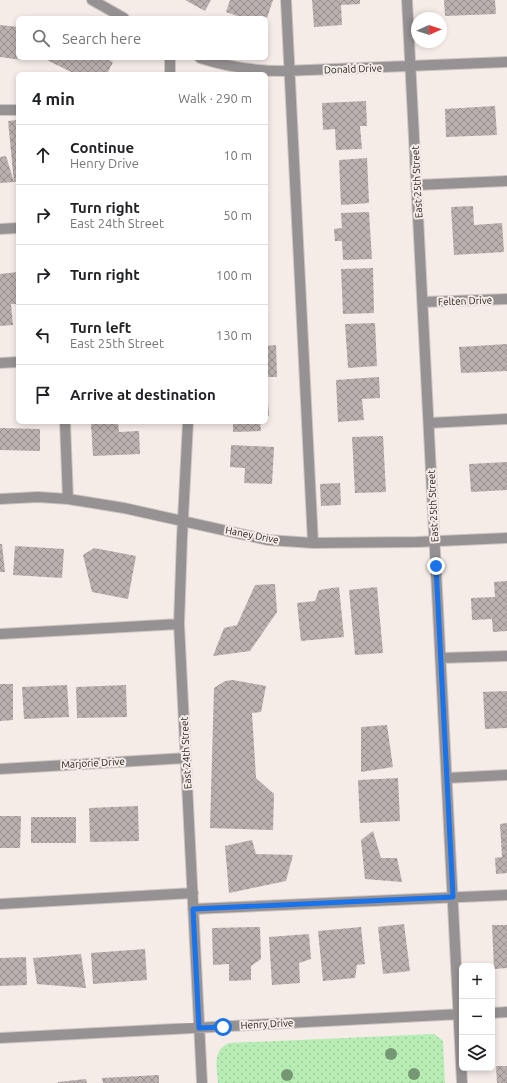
<!DOCTYPE html>
<html lang="en">
<head>
<meta charset="utf-8">
<style>
  :root { --surface:#fff; --page:#f2f2f2; --text:#202124; --muted:#757577; --line:#e0e0e0 }
  body { margin:0; font-family:Ubuntu,sans-serif; background:var(--page); color:var(--text) }
  .controls { position:absolute; right:12px; bottom:12px; display:grid; overflow:hidden; border-radius:6px; box-shadow:0 2px 6px #0003 }
  .controls button { width:36px; height:36px; display:grid; place-items:center; padding:0; border:0; border-bottom:1px solid var(--line); background:var(--surface); color:var(--text); font:20px sans-serif }
  .compass { position:absolute; left:411px; top:12px; width:36px; height:36px; border-radius:50%; background:var(--surface); box-shadow:0 2px 6px #0003; rotate:87deg }
  .stop { position:absolute; width:12px; height:12px; margin:-9px; border:3px solid #1a73e8; border-radius:50%; background:#fff }
  .stop.end { background:#1a73e8; border-color:#fff; box-shadow:0 1px 4px #0008 }
  .list { margin:0; padding:0; list-style:none }
  h2 { display:flex; justify-content:space-between; align-items:center; height:52px; margin:0; padding:0 16px; font-size:17px }
  h2 small { font-size:13px; font-weight:400; color:var(--muted) }
  .list li { display:grid; grid-template-columns:26px 1fr auto; gap:12px; align-items:center; box-sizing:border-box; height:60px; padding:0 16px; border-top:1px solid var(--line) }
  .list b { display:block; font-size:15px; white-space:nowrap }
  .list p { margin:0; font-size:13px; white-space:nowrap; color:var(--muted) }
  .list em { font-size:13px; font-style:normal; color:var(--muted) }
  .icon { flex:none; width:22px; height:22px; fill:none; stroke:currentColor; stroke-width:2; stroke-linecap:round; stroke-linejoin:round }
  .map { position:relative; flex:none; width:507px; height:1083px; overflow:hidden }
  .search { position:absolute; background:var(--surface); box-shadow:0 2px 6px #0003; left:16px; top:16px; width:252px; height:44px; display:flex; align-items:center; gap:10px; box-sizing:border-box; padding:0 14px; border-radius:6px; color:var(--muted); font-size:15px }
  .panel { position:absolute; background:var(--surface); box-shadow:0 2px 6px #0003; left:16px; top:72px; width:252px; height:352px; border-radius:6px }
  .map>svg:first-child { display:block }
  .grass { fill:url(#grass-dots) }
  .building { fill:url(#building-cross-hatch) }
  .lines { fill:none; stroke-linecap:round; stroke-linejoin:round }
  .minor-casing { stroke:#cec6c3; stroke-width:12 }
  .minor { stroke:#969293; stroke-width:10 }
  .tree { fill:#759772 }
  .route { stroke:#1a73e8; stroke-width:5 }
  .labels { text-anchor:middle; dominant-baseline:central; stroke-width:4; stroke-linejoin:round; paint-order:stroke }
  .street-label { font-size:10px; fill:#1e1b19; stroke:#f5ece8 }
</style>
</head>
<body>
<div class="map">
<svg width="507" height="1083" viewBox="0 0 507 1083">
  <defs>
    <pattern id="grass-dots" width="8" height="8" patternUnits="userSpaceOnUse"><rect width="8" height="8" fill="#b7edb4"/><path d="M2 2h.1M6 6h.1" fill="none" stroke="#9dcb9a" stroke-width="1.8" stroke-linecap="round"/></pattern>
    <pattern id="building-cross-hatch" width="8" height="8" patternUnits="userSpaceOnUse"><rect width="8" height="8" fill="#bab1ae"/><path d="M0 0l8 8M0 8l8-8" fill="none" stroke="#978f8d"/></pattern>
  </defs>
  <rect width="100%" height="100%" fill="#f5ece8"/>
  <path class="grass" d="M434 1034 443 1041 445 1083H218C217 1067 212 1050 229 1043Z"/>
  <path class="building" d="M185 0H211L205 11Z
    M230 0H273L267 18H243L226 12Z
    M312 0H360V4L341 5 342 25 314 27Z
    M444 0H495L496 14 445 16Z
    M0 25 18 27V58H22V60L0 57Z
    M43 58H104L113 62 107 74H75Z
    M366 101 367 126H360L362 149 336 150 335 129 323 130 322 103Z
    M495 106 497 135 446 137 445 109Z
    M18 120V182H14L8 121Z
    M6 156 14 182 0 183V157Z
    M367 158 369 203 341 205 339 160Z
    M473 206 474 225 502 223 504 252 454 255 451 207Z
    M369 212 372 259 343 260 342 241H335L334 229 342 228 341 213Z
    M373 268 374 313 343 314 341 269Z
    M18 272V304H11L13 325 0 326V274Z
    M375 323 377 366 348 368 345 324Z
    M507 344V371L461 373 459 347Z
    M276 345 277 377H266V346Z
    M379 377 380 398 362 399 364 420 338 422 336 380Z
    M266 388H267L269 416H266Z
    M233 422H260L261 431 233 432Z
    M118 423 119 432 139 431 140 454 93 456 91 424Z
    M0 428 40 429V451L0 450Z
    M383 436 386 492 355 493 352 437Z
    M231 445 274 447 272 484 244 483 245 468 230 467Z
    M507 462V490L471 492 469 464Z
    M340 483 341 505 321 506 320 484Z
    M0 544H2L5 572H0Z
    M15 546 64 549 62 578 13 575Z
    M94 548 136 556 128 599 92 592 83 555Z
    M507 581V631L493 632 492 619 472 620 471 598 495 597 494 582Z
    M275 584 277 612 250 651 213 656 224 628 237 625 255 585Z
    M339 587 344 637 301 641 297 603 315 601 319 590Z
    M377 587 383 653 355 655 349 590Z
    M233 680 266 686 261 712 252 713 256 778 274 794 273 830 210 828 214 688 225 681Z
    M0 684H13V720L0 721Z
    M67 685 69 717 24 719 22 687Z
    M126 685 127 717 77 718 76 687Z
    M507 691V728L485 729 483 692Z
    M387 725 393 767 361 772V727Z
    M398 778 400 821 360 823 358 780Z
    M138 806 139 841 90 842 89 808Z
    M0 816H21L20 848H0Z
    M31 817H76V843H31Z
    M507 823V873L496 874 495 858 502 857 500 824Z
    M373 831 381 858H397L402 882 365 879 361 840Z
    M252 840 256 854 293 855 286 881 229 893 225 846Z
    M404 924 410 971 383 974 378 927Z
    M492 925H507V968L494 969Z
    M260 927 261 959 251 966V980L229 981V964L213 965 212 928Z
    M361 927 365 964 357 965 355 978 323 981 318 931Z
    M309 934 311 959 299 963 300 983 272 985 269 937Z
    M145 949 147 980 93 984 91 953Z
    M81 954 86 988 37 984 33 958Z
    M26 957 27 985 0 986V958Z
    M496 1066H507V1083H497Z
    M159 1075V1083H103L102 1078Z
    M86 1079 87 1083H58V1082Z"/>
  <g class="lines">
    <defs>
      <path id="minor" d="M92 0 124 18
        M286 0 313 543
        M407 0 462 1083
        M170 58V74
        M200 58C228 67 255 71 284 71L507 62
        M0 110H18
        M417 185 507 181
        M0 229 18 228
        M423 302 507 299
        M0 363 18 362
        M65 422 68 499
        M188 422 182 538 179 624 202 1083
        M429 423 507 419
        M0 499 38 497 68 499 124 508 268 540 313 543 417 542 507 538
        M0 634 179 624
        M441 658 507 656
        M0 769 186 758
        M447 778 507 775
        M0 904 193 893
        M193 909 507 895
        M492 1013 507 1012
        M0 1038 462 1014"/>
    </defs>
    <use href="#minor" class="minor-casing"/>
    <use href="#minor" class="minor"/>
  </g>
  <g class="tree">
    <circle cx="391" cy="1054" r="6"/>
    <circle cx="414" cy="1074" r="6"/>
    <circle cx="287" cy="1075" r="6"/>
  </g>
  <g class="lines">
    <path class="route" d="M223 1027 199 1028 193 909 453 897 436 566"/>
  </g>
  <g class="labels">
    <g class="street-label">
      <text transform="translate(353 69) rotate(-2)">Donald Drive</text>
      <text transform="translate(417 182) rotate(-93)">East 25th Street</text>
      <text transform="translate(465 301) rotate(-2)">Felten Drive</text>
      <text transform="translate(433 506) rotate(-93)">East 25th Street</text>
      <text transform="translate(252 535) rotate(11)">Haney Drive</text>
      <text transform="translate(186 753) rotate(-93)">East 24th Street</text>
      <text transform="translate(93 763) rotate(-3)">Marjorie Drive</text>
      <text transform="translate(267 1024) rotate(-3)">Henry Drive</text>
    </g>
  </g>
</svg>
<div class="controls">
<button>+</button>
<button>−</button>
<button><svg class="icon" aria-label="layers" viewBox="0 0 24 24"><path d="M12 4l9 5-9 5-9-5zM3 14l9 5 9-5"/></svg></button>
</div>
<svg class="compass" viewBox="-18 -18 36 36"><path d="M0-13l5 13h-10z" fill="#e53935"/><path d="M0 13l5-13h-10z" fill="#757577"/></svg>
<div class="stop" style="left:223px;top:1027px"></div>
<div class="stop end" style="left:436px;top:566px"></div>
<div class="search"><svg class="icon" aria-label="search" viewBox="0 0 24 24"><circle cx="10" cy="10" r="6"/><path d="M15 15l6 6"/></svg>Search here</div>
<section class="panel">
<h2>4 min<small>Walk · 290 m</small></h2>
<ul class="list">
<li><svg class="icon" aria-label="ahead" viewBox="0 0 24 24"><path d="M12 20V5M6 11l6-6 6 6"/></svg><div><b>Continue</b><p>Henry Drive</p></div><em>10 m</em></li>
<li><svg class="icon" aria-label="right" viewBox="0 0 24 24"><path d="M7 20v-9h11M14 6l5 5-5 5"/></svg><div><b>Turn right</b><p>East 24th Street</p></div><em>50 m</em></li>
<li><svg class="icon" aria-label="right" viewBox="0 0 24 24"><path d="M7 20v-9h11M14 6l5 5-5 5"/></svg><div><b>Turn right</b></div><em>100 m</em></li>
<li><svg class="icon" aria-label="left" viewBox="0 0 24 24"><path d="M17 20v-9H6M10 6l-5 5 5 5"/></svg><div><b>Turn left</b><p>East 25th Street</p></div><em>130 m</em></li>
<li><svg class="icon" aria-label="arrive" viewBox="0 0 24 24"><path d="M6 21V4h12l-3 4 3 4H6"/></svg><div><b>Arrive at destination</b></div></li>
</ul>
</section>
</div>
</body>
</html>
